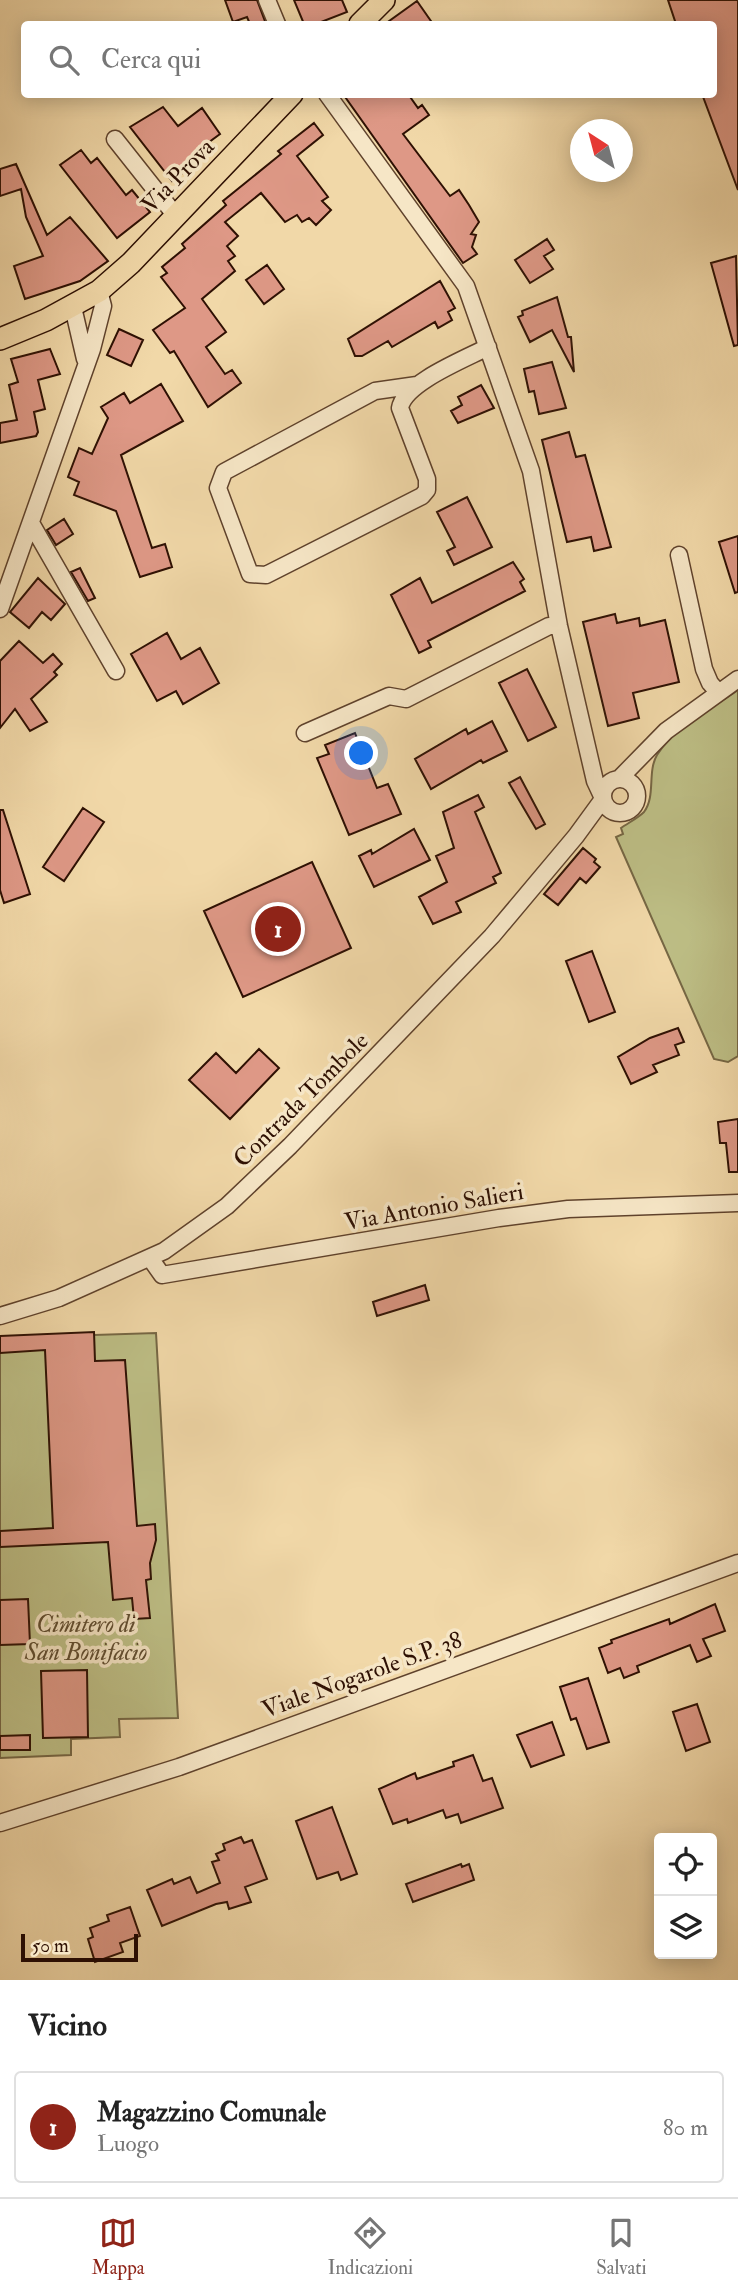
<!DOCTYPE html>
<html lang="it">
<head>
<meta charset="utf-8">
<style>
  :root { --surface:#fff; --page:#f2f2f2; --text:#222; --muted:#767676; --line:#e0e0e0; --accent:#8f2418 }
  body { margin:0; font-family:"IM FELL Double Pica",serif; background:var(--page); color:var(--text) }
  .controls { position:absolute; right:21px; bottom:21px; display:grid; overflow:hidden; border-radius:7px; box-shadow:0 4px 18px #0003 }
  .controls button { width:63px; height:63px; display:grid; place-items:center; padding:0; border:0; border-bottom:2px solid var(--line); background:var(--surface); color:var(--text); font:35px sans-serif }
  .compass { position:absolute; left:570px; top:119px; width:63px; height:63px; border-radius:50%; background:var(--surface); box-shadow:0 4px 18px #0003; rotate:324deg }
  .scale { position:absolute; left:21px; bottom:18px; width:117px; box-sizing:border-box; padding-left:7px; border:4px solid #2e1003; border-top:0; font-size:19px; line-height:24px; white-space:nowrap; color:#2e1003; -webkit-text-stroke:5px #f6e6c6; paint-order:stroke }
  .you { position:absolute; left:362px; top:754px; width:24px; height:24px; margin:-18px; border:5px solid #fff; border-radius:50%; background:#1a73e8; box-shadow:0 0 0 10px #1a73e833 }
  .badge { display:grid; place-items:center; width:46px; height:46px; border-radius:50%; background:var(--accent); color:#fff; font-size:23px; font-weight:700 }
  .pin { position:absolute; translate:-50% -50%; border:4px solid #fff; box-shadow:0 2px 7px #0006 }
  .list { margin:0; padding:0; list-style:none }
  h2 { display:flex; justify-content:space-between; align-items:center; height:91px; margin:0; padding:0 28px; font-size:30px }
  h2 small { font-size:23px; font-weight:400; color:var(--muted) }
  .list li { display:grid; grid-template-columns:46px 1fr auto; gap:21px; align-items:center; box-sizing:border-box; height:112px; margin:0 14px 14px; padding:0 14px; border:2px solid var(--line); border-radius:7px }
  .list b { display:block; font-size:26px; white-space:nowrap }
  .list p { margin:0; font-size:23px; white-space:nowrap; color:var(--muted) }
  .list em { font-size:23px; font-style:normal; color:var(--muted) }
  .icon { flex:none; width:38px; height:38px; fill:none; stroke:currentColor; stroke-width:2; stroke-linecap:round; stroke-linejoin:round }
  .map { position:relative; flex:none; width:738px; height:1980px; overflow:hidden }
  .search { position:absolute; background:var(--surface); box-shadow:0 4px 18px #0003; left:21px; right:21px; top:21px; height:77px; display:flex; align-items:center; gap:18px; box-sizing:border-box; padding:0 24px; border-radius:7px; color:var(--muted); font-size:26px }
  .sheet { height:217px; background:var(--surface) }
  nav { display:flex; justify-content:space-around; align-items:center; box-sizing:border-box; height:98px; border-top:2px solid var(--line); background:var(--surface); font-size:19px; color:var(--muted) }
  nav a { display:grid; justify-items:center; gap:4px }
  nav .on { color:var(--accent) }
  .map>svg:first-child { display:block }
  .green { fill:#bdbe85; stroke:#766744; stroke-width:2 }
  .building { fill:#de9886; stroke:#2e1003; stroke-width:2 }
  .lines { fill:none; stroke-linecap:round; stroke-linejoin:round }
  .minor-casing { stroke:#5f422c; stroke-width:19 }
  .major-casing { stroke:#2e1003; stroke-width:24 }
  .minor { stroke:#f6e6c6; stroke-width:16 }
  .major { stroke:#f1d8a8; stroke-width:21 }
  .labels { text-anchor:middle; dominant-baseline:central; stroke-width:7; stroke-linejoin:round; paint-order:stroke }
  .street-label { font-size:24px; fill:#2e1003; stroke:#f6e6c6 }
  .park-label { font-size:24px; font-style:italic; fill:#604d30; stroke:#f6e6c6 }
</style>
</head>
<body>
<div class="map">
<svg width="738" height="1980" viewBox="0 0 738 1980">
  <rect width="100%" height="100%" fill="#f1d8a8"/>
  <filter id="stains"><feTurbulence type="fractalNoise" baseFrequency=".00286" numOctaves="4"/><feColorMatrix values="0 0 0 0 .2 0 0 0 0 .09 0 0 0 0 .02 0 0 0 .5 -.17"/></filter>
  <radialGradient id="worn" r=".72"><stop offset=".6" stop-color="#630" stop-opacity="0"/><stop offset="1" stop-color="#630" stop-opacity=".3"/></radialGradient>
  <path class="green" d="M738 690V1056L728 1062 714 1059 616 837 623 834 621 828C628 823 638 818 644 812 656 796 647 772 657 755 674 727 712 708 738 690Z
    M156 1333 178 1718 119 1719 120 1737 71 1739V1755L0 1758V1338Z"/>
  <path class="building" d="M225 0H257L266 24H250L247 17 233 22Z
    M294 0H342L347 12 316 24H304Z
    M668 0H738V190L702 94H713V24H676Z
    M417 1 433 24H385Z
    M343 94H408L418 108 422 105 429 115 403 134 450 196 459 190 469 205 479 222 471 234 476 235 472 247 477 254 463 263Z
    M163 107 178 126 202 108 220 134 193 154 198 161 172 181 130 127Z
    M314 123 323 135 297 156 328 197 322 201 331 210 316 225 309 218 302 222 297 215 285 222 261 193 225 222 238 236 227 246 235 256 228 261 235 271 202 299 226 332 206 347 225 374 232 370 241 383 208 407 174 351 170 353 153 330 185 308 161 277 167 273 162 267 185 248 182 244 226 205 223 201 281 154 278 151Z
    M81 150 91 163 97 158 126 195 132 190 150 212 117 238 60 165Z
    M16 164 47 235 70 217 108 261 80 281 25 299 14 266 43 256 26 217 21 189 0 196V169Z
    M547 239 554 250 544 256 553 269 530 283 515 260Z
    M736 256 738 345 734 346 711 263Z
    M267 265 284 289 264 304 246 280Z
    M440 281 455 308 448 312 452 320 438 328 435 322 392 347 388 341 362 356H355L348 339Z
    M557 297 568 337H571L574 372 552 330 530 342 518 317 523 315 522 311Z
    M119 329 143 340 131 366 107 355Z
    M50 349 60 374 38 380 45 409 34 412 38 432 36 436 0 443V423L17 420 9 385 18 382 11 359Z
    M552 362 566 408 539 414 534 391 529 392 524 369Z
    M161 384 183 421 121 455 152 548 165 544 172 567 140 577 116 511 74 495 79 482 68 477 79 448 92 454 108 418 101 407 124 393 130 403Z
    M481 385 494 408 458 423 451 411 462 405 458 397Z
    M569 432 576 457 585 455 611 547 594 551 591 537 567 542 542 440Z
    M467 497 492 547 454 565 447 551 455 547 437 512Z
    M64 519 73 534 56 545 47 530Z
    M738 536V592L735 593 719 542Z
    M513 562 524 579 520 582 525 591 428 641 431 647 419 653 391 595 420 578 432 603Z
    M80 568 95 598 88 601 71 572Z
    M38 578 65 604 51 620 42 612 29 628 10 612Z
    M615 614 617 623 639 618 640 626 665 620 679 682 633 693 639 718 608 726 583 622Z
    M167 633 181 659 200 648 219 683 183 704 176 691 157 701 131 654Z
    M19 641 43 663 53 654 62 664 54 672 57 675 31 699 47 722 30 731 15 709 0 728V661Z
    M527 669 556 727 528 741 499 683Z
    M492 721 507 751 483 763 481 760 431 789 415 759 466 729 468 734Z
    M355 733 377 788 388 784 401 814 349 835 317 758 329 754 325 745Z
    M520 777 545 824 536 829 509 783Z
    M478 795 484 807 475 812 501 873 493 877 496 883 456 902 461 912 433 924 419 897 447 882 436 856 454 848 443 812Z
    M83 808 104 822 64 881 43 867Z
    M0 810H3L30 894 4 903 0 890Z
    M414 829 430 860 374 887 359 856 371 850 372 854Z
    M583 848 596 859 594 862 600 867 586 883 580 878 558 905 544 894Z
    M312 862 351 948 243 997 204 911Z
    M592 951 615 1012 589 1022 566 961Z
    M678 1028 684 1042 675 1045 679 1055 653 1065 657 1072 631 1084 618 1057 650 1038Z
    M259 1049 279 1068 230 1119 189 1080 216 1053 236 1073Z
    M738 1119V1172H729L726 1143H720L718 1122Z
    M425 1285 429 1300 377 1316 373 1302Z
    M94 1332 95 1361 125 1360 137 1526 155 1524 156 1540 150 1563 151 1579 146 1580 150 1618 134 1619 132 1598 113 1600 108 1542 0 1547V1531L53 1528 45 1350 0 1353V1336Z
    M28 1599 30 1644 0 1645V1600Z
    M715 1604 725 1631 703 1639 711 1656 697 1662 690 1645 637 1666 639 1672 624 1678 620 1668 608 1673 599 1648 612 1643 611 1640 669 1619 670 1624Z
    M87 1670 88 1737 43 1738 41 1671Z
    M588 1678 609 1742 587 1749 576 1718 571 1720 560 1687Z
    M697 1704 710 1742 686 1751 673 1712Z
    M552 1722 564 1755 531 1767 517 1735Z
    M30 1735V1750H0V1736Z
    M473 1755 483 1781 492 1778 503 1808 461 1823 458 1814 446 1818 443 1810 408 1823 407 1819 393 1824 379 1789 415 1773 417 1779 454 1766 453 1762Z
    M332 1807 357 1874 341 1880 338 1872 317 1879 296 1821Z
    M241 1837 244 1843 252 1840 267 1879 245 1887 251 1902 229 1909 227 1902 216 1904 162 1926 147 1890 172 1879 174 1884 190 1877 197 1893 220 1883 212 1862 219 1860 216 1854 225 1850 223 1844Z
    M461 1864 462 1867 469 1864 474 1880 413 1902 406 1884Z
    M130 1907 140 1936 120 1943 123 1952 95 1962 88 1939 93 1937 90 1928 109 1921 107 1915Z"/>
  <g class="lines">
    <defs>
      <path id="minor" d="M267 0 277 24
        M327 94 466 286 531 471 559 626 595 781 602 796
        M115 139 176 216
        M73 307 85 359
        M417 385 375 391 224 472 218 488 250 574 266 575 422 496 427 490V479L400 408C404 383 465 359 488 347
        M31 523 116 671
        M679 555 704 669 710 683 718 692
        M0 609 92 349 103 306 99 291
        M305 733 389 696 406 699 549 626H559
        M620 778 666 731 738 679
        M603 796a17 17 0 1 1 34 0a17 17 0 1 1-34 0Z
        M150 1258 162 1275 499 1218 568 1209 738 1203
        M0 1316 59 1298 164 1251 227 1206 290 1146 492 936 576 836 603 799
        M0 1823 179 1767 738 1563"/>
      <path id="major" d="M360 24 384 0
        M0 339 46 320 99 291 131 263 292 94"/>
    </defs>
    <use href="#minor" class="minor-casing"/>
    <use href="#major" class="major-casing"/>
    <use href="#minor" class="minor"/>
    <use href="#major" class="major"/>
  </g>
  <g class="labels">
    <g class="street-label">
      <text transform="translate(178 176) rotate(-46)">Via Prova</text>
      <text transform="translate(301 1100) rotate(-45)">Contrada Tombole</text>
      <text transform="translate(434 1207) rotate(-10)">Via Antonio Salieri</text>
      <text transform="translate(362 1675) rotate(-20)">Viale Nogarole S.P. 38</text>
    </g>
    <g class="park-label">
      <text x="86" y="1624">Cimitero di<tspan x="86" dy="28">San Bonifacio</tspan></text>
    </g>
  </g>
  <rect width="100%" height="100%" filter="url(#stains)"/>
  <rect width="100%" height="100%" fill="url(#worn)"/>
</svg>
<div class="controls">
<button><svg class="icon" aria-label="locate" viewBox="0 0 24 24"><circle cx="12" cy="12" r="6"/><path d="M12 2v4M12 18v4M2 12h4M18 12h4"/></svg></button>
<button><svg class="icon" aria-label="layers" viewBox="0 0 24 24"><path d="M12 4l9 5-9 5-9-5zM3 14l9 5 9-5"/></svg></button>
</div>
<svg class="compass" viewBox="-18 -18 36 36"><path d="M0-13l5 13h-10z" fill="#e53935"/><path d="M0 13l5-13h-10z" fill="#767676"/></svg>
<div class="scale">50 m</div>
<div class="you"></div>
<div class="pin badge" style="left:278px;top:929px">1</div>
<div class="search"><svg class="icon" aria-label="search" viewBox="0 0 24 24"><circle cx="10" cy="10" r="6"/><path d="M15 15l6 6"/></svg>Cerca qui</div>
</div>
<section class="sheet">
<h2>Vicino<small></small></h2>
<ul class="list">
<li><span class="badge">1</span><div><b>Magazzino Comunale</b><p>Luogo</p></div><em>80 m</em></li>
</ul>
</section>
<nav>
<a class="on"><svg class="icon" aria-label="map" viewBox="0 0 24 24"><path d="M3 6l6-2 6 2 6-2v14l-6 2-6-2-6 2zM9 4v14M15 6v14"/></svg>Mappa</a>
<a><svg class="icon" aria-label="directions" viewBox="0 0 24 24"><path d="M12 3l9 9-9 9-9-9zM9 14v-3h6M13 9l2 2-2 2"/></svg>Indicazioni</a>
<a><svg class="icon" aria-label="saved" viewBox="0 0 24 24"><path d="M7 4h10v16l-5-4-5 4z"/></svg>Salvati</a>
</nav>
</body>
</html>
